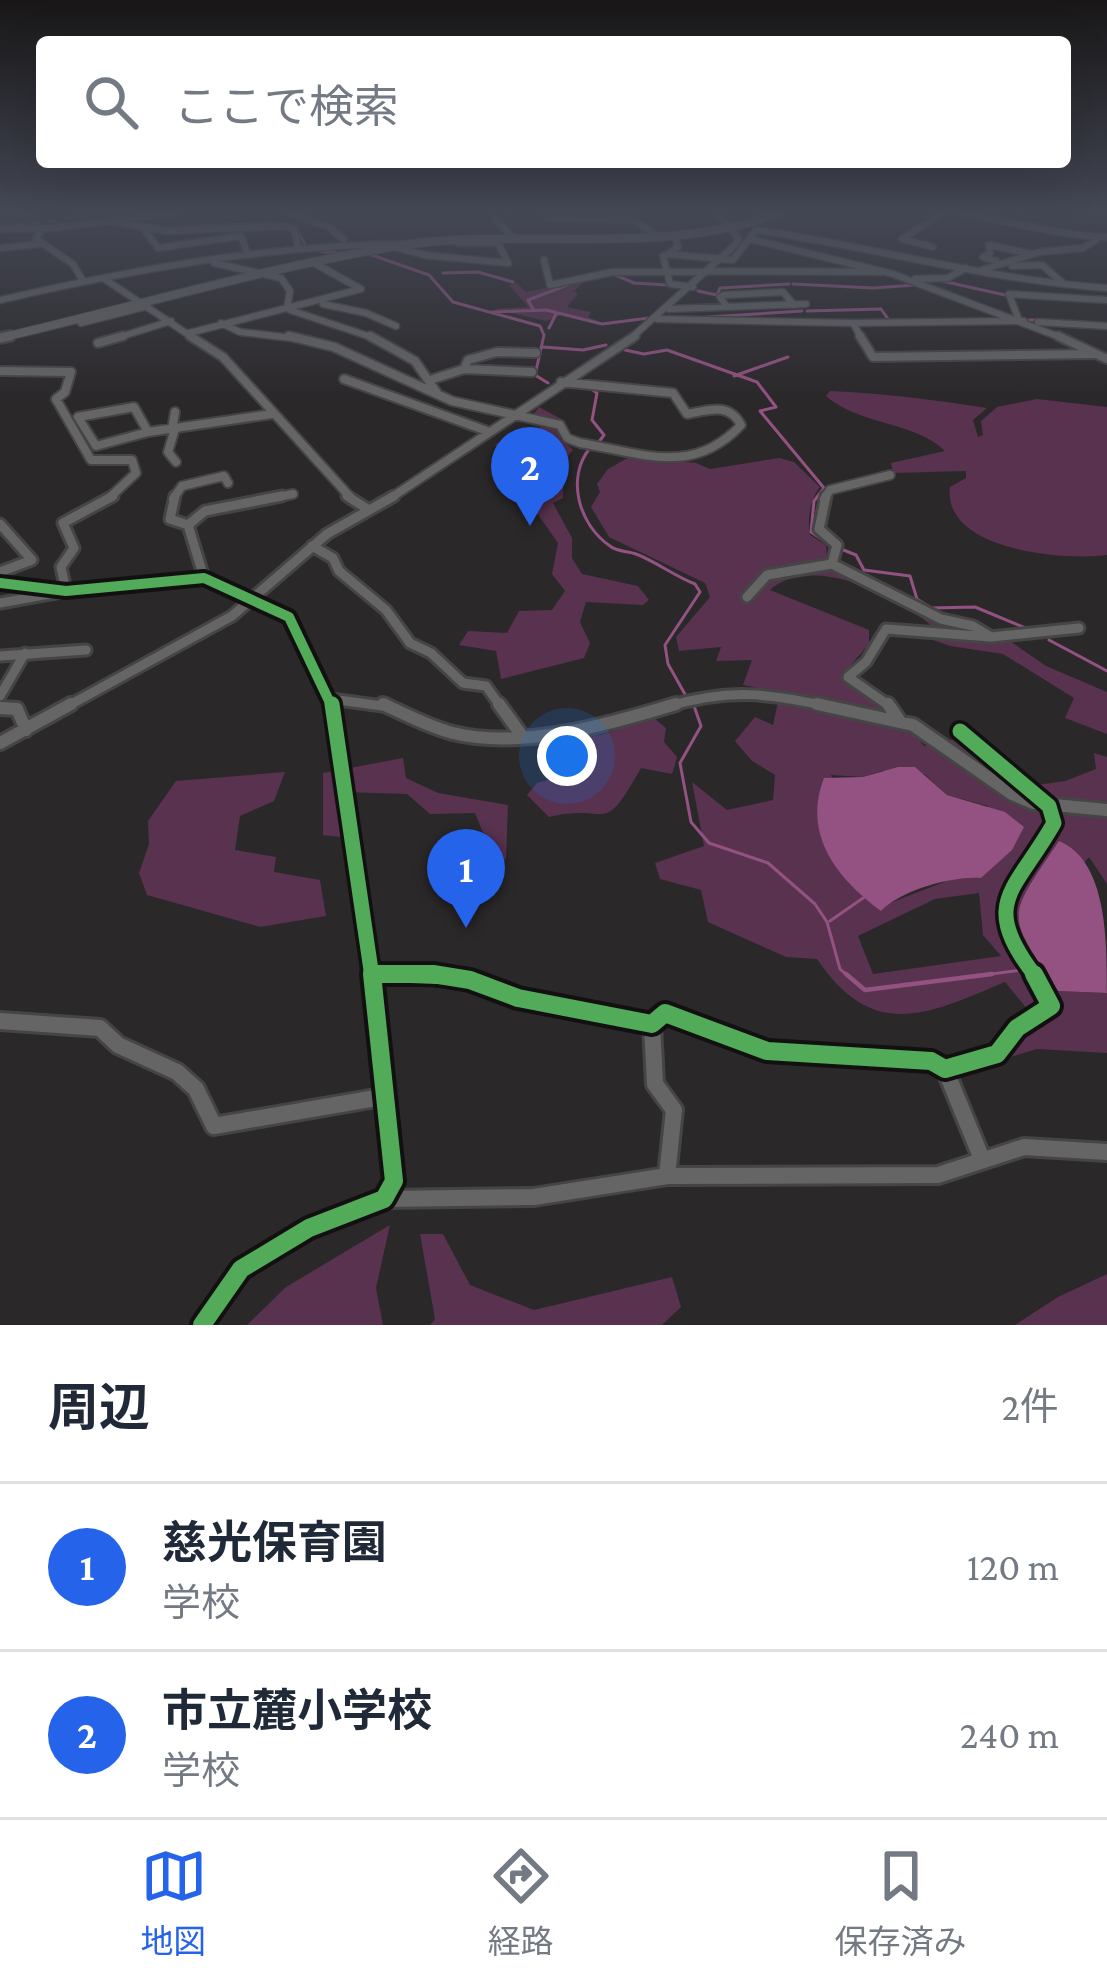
<!DOCTYPE html>
<html lang="ja">
<head>
<meta charset="utf-8">
<style>
  :root { --surface:#fff; --page:#f6f6f7; --text:#1f2937; --muted:#747a83; --line:#e0e1e3; --accent:#2563eb }
  body { margin:0; font-family:"Crimson Pro","Noto Sans JP",serif; background:var(--page); color:var(--text) }
  .you { position:absolute; left:567px; top:756px; width:42px; height:42px; margin:-30px; border:9px solid #fff; border-radius:50%; background:#1a73e8; box-shadow:0 0 0 18px #1a73e833 }
  .badge { display:grid; place-items:center; width:78px; height:78px; border-radius:50%; background:var(--accent); color:#fff; font-size:39px; font-weight:700 }
  .pin { position:absolute; translate:-50% -99px; filter:drop-shadow(0 3px 6px #0008) }
  .pin::after { content:''; position:absolute; top:63px; width:42px; height:36px; background:inherit; clip-path:polygon(0 0,100% 0,50% 100%) }
  .list { margin:0; padding:0; list-style:none }
  h2 { display:flex; justify-content:space-between; align-items:center; height:156px; margin:0; padding:0 48px; font-size:51px }
  h2 small { font-size:39px; font-weight:400; color:var(--muted) }
  .list li { display:grid; grid-template-columns:78px 1fr auto; gap:36px; align-items:center; box-sizing:border-box; height:168px; padding:0 48px; border-top:3px solid var(--line) }
  .list b { display:block; font-size:45px; white-space:nowrap }
  .list p { margin:0; font-size:39px; white-space:nowrap; color:var(--muted) }
  .list em { font-size:39px; font-style:normal; color:var(--muted) }
  .icon { flex:none; width:66px; height:66px; fill:none; stroke:currentColor; stroke-width:2; stroke-linecap:round; stroke-linejoin:round }
  .map { position:relative; flex:none; width:1107px; height:1325px; overflow:hidden }
  .search { position:absolute; background:var(--surface); box-shadow:0 12px 48px #0002; left:36px; right:36px; top:36px; height:132px; display:flex; align-items:center; gap:30px; box-sizing:border-box; padding:0 42px; border-radius:12px; color:var(--muted); font-size:45px }
  .sheet { height:492px; background:var(--surface) }
  nav { display:flex; justify-content:space-around; align-items:center; box-sizing:border-box; height:168px; border-top:3px solid var(--line); background:var(--surface); font-size:33px; color:var(--muted) }
  nav a { display:grid; justify-items:center; gap:6px }
  nav .on { color:var(--accent) }
  .map>svg:first-child { display:block }
  .green { fill:#58324e; fill-rule:evenodd }
  .water { fill:#935282 }
  .lines { fill:none; stroke-linecap:round; stroke-linejoin:round }
  .stream-far1 { stroke:#935282; stroke-width:3 }
  .stream { stroke:#935282; stroke-width:4.5 }
  .minor-far4-casing { stroke:#464546; stroke-width:9 }
  .minor-far3-casing { stroke:#464546; stroke-width:12 }
  .minor-far2-casing { stroke:#464546; stroke-width:15 }
  .minor-far1-casing { stroke:#464546; stroke-width:18 }
  .minor-casing { stroke:#464546; stroke-width:22 }
  .major-far1-casing { stroke:#464546; stroke-width:10 }
  .major-casing { stroke:#464546; stroke-width:14 }
  .minor-far4 { stroke:#656566; stroke-width:6 }
  .minor-far3 { stroke:#656566; stroke-width:8 }
  .minor-far2 { stroke:#656566; stroke-width:9 }
  .minor-far1 { stroke:#656566; stroke-width:12 }
  .minor { stroke:#656566; stroke-width:16 }
  .major-far1 { stroke:#666; stroke-width:8 }
  .major { stroke:#666; stroke-width:9 }
  .rail { stroke:#626262; stroke-width:3; stroke-dasharray:8 8; stroke-linecap:butt }
  .cycleway-far2-casing { stroke:#131012; stroke-width:18 }
  .cycleway-far1-casing { stroke:#131012; stroke-width:22 }
  .cycleway-casing { stroke:#131012; stroke-width:26 }
  .cycleway-far2 { stroke:#51ab58; stroke-width:10 }
  .cycleway-far1 { stroke:#51ab58; stroke-width:15 }
  .cycleway { stroke:#51ab58; stroke-width:18 }
</style>
</head>
<body>
<div class="map">
<svg width="1107" height="1325" viewBox="0 0 1107 1325">
  <rect width="100%" height="100%" fill="#2b282a"/>
  <path class="green" d="M608 275 586 280 574 291 578 294 567 307 591 312 588 317 601 322 563 314 546 321 494 309 528 307 509 285 517 283 526 292Z
    M830 391C885 393 934 400 987 408L973 420 978 437 983 435 981 421 997 407 1037 399 1107 407V555C1063 561 942 550 950 487L966 478V471L893 473 891 463 945 451C914 421 861 426 826 396Z
    M539 407 565 421 560 438 573 450 563 462V498L553 503 572 538V558L582 574 638 586 649 600 643 605 586 602 580 622 590 643 584 658 501 679 496 651 459 645 468 631 507 633 519 611 552 610 565 591 552 574 558 543 537 513 533 487 524 484 527 464 545 462 547 452C530 447 515 452 497 449L495 444 527 437 540 428V421L531 418Z
    M631 456 696 463 710 469 779 458 794 462 820 487C810 499 807 520 810 535L826 545 827 562 933 612 957 615 997 632 1046 666 1107 692V734L1065 718 1074 698 1003 654 950 646 910 632 934 628C897 595 812 553 770 590L869 630V644L842 675 845 682 870 694 889 712 743 685 752 660 716 661 721 647 679 651 676 637 710 597 705 583 609 537 591 507 600 492 597 484 608 469Z
    M778 702C821 709 899 707 924 746L958 738 1016 788 1065 781 1096 769 1094 753 1107 757V884L1089 857 1022 941 1058 991 1107 993V1053L1037 1049 1000 1060 996 1039 1028 1010 1005 982C927 1015 873 1042 817 959L786 957 708 922 701 890 660 879 655 863 704 846 692 782 727 810 773 800 775 775 752 761 735 741 755 717 773 725ZM882 771 924 774 947 795 988 806 981 877 954 878 890 903 831 775 863 777ZM979 893 983 935 1001 956 873 974 858 936 935 899Z
    M654 718 666 728 664 742 677 757 672 774 641 768C600 840 612 802 549 817L527 795 537 783 574 773 578 755 566 748 564 736 600 735Z
    M403 758 406 778 438 793 508 805 506 859 452 872 449 855 488 845 475 813 430 814 407 794 343 792 341 837 323 835V773Z
    M285 772 274 801 240 816 235 850 276 857 274 872 320 880 326 916 260 927 147 895 139 873 149 844 148 821 176 781Z
    M390 1225 376 1288 383 1325H247L286 1287Z
    M420 1234H443L470 1285 534 1310 672 1277 681 1307 662 1325H430L435 1319Z
    M1107 1274V1325H1015L1058 1297Z"/>
  <path class="water" d="M898 767H915L947 795 1005 812 1024 827 1012 850 981 878C951 876 902 890 881 911 837 878 802 835 824 778L863 777Z
    M1059 841C1107 861 1107 939 1107 993L1058 991C1005 912 1006 920 1059 841Z"/>
  <g class="lines">
    <path class="stream-far1" d="M122 225 142 230
      M181 227 274 223
      M295 227 305 244
      M318 251 338 253
      M372 255 429 275 453 302 540 326 544 335 535 375 548 383
      M443 273 478 272 513 282
      M613 274 634 283 667 285
      M942 281 1005 295
      M793 284 873 288 916 285
      M698 291 717 295 720 288 789 284
      M533 309 528 300 570 284
      M807 311 881 309 888 319
      M492 312 546 310 602 324 649 318
      M708 317 802 311
      M1029 320H1039
      M549 328 556 314
      M543 347 583 350 606 345
      M625 350 644 354 667 350 757 382 776 407 760 411 824 488 814 501 811 532 832 546
      M734 376 788 357
      M590 388 597 393 592 420 604 435 598 443
      M590 448C566 477 578 524 610 546 617 552 628 551 636 554 657 562 674 576 695 584L700 592 665 645 668 664 686 696
      M841 549 856 555 864 570 910 576 917 599 931 608 975 607 1028 629
      M1049 640 1107 671
      M693 703 701 726 680 763 691 822 709 843 768 863 815 904 827 922 840 969 849 977
      M830 921 866 896
      M969 977 1022 970"/>
    <path class="stream" d="M846 974 865 990 992 974"/>
    <defs>
      <path id="minor-far4" d="M289 213 329 227 344 240
        M959 213C1008 220 1060 236 1107 237
        M634 214 636 222 661 238
        M547 218 635 220
        M494 219 514 238
        M111 221 167 231 284 226 294 229 298 247
        M0 229 53 228 175 213
        M42 229 36 239 73 264 83 281
        M146 232 158 248 241 236 248 255
        M675 237 678 247 668 254 733 260 756 230C874 247 989 280 1107 288
        M750 239 893 274 1065 339
        M387 245 425 255 508 263 498 243H458
        M933 247 902 239 942 213
        M0 248 39 244
        M668 254 663 256 670 284 693 287
        M544 260 550 285 613 272H707
        M996 261 983 257 990 253 989 245 1032 254
        M214 263 281 278 290 291 287 308
        M1012 266 1042 265 1064 284
        M982 270 1039 252 1083 248 1096 240
        M709 271 880 272
        M103 278 195 339
        M915 279 948 278 966 268
        M0 300C135 269 273 244 411 244
        M323 304 366 313 396 326
        M727 307 720 297 724 295 783 292 794 305
        M669 309 806 304
        M290 310 377 339
        M1018 318 1009 294 1107 300
        M657 319 853 323
        M1038 322 1107 326
        M81 323 148 306
        M221 323 240 332 301 339
        M189 333 361 289 314 263
        M113 339 171 321
        M630 339 736 244 738 238 717 213
        M862 339 853 323 1024 321"/>
      <path id="minor-far3" d="M190 336 223 357 352 499
        M289 336 334 347 452 401 560 425 567 438 580 443C642 453 692 477 741 425 729 402 709 410 687 414L673 393 561 382
        M370 336 415 361 437 393
        M860 336 873 357 1095 354
        M1058 336 1107 359
        M98 343 123 336
        M464 369 468 360 497 352 536 353
        M0 371 71 372 65 392 56 399 91 460H132L136 473 108 499
        M344 379 487 431
        M433 379 464 369 532 372
        M134 407 148 432 96 446 78 417Z
        M172 430 175 412
        M148 432 272 414
        M174 432 168 452 176 462
        M173 499 182 486 224 476 228 483
        M267 499 293 494
        M389 499 635 336
        M824 499 830 490 890 475"/>
      <path id="minor-far2" d="M175 496 170 519 188 525
        M347 496 369 510
        M0 524 32 560 0 572
        M312 546 333 558 339 571 386 610 410 643 431 653 463 683 486 686 501 707
        M832 564 941 619 973 626 991 637
        M204 578 188 525 205 511 282 496
        M0 583 66 591 204 578 289 617 332 707
        M747 597 767 575 832 564 837 545 819 529 826 496
        M0 603 66 591 61 567 74 548 63 523 113 496
        M0 656 86 650
        M0 696 25 653
        M331 699 390 707
        M66 707 232 616 327 534 394 496
        M666 707C730 688 767 693 831 707
        M891 707 848 677 866 662 886 629 991 637 1079 628"/>
      <path id="minor-far1" d="M332 704 372 977
        M383 704C405 714 429 727 453 733 522 750 610 724 676 704
        M499 704 520 733
        M817 704 913 725 1012 794 1033 803 1107 810
        M888 704 899 720
        M0 708 17 709 26 730
        M960 731 1049 806 1054 823C1015 892 978 902 1036 977
        M0 743 71 704
        M372 974 450 977"/>
      <path id="minor" d="M372 974H433L470 980 518 998 652 1024 665 1013 767 1051 931 1061 945 1069 997 1054 1017 1028 1051 1006 1034 974
        M0 1021 100 1028 118 1045 177 1072 196 1089 214 1126 387 1096
        M652 1024 655 1084 674 1110 667 1176
        M945 1069 982 1159
        M384 1199 534 1197 667 1176 938 1175 1024 1147 1107 1152
        M202 1325 241 1269 309 1228 384 1199 394 1181 372 974"/>
      <path id="major-far1" d="M0 338C129 308 261 269 391 247 519 225 656 259 779 213"/>
      <path id="major" d="M0 338 10 336"/>
    </defs>
    <use href="#minor-far4" class="minor-far4-casing"/>
    <use href="#minor-far3" class="minor-far3-casing"/>
    <use href="#minor-far2" class="minor-far2-casing"/>
    <use href="#minor-far1" class="minor-far1-casing"/>
    <use href="#minor" class="minor-casing"/>
    <use href="#major-far1" class="major-far1-casing"/>
    <use href="#major" class="major-casing"/>
    <use href="#minor-far4" class="minor-far4"/>
    <use href="#minor-far3" class="minor-far3"/>
    <use href="#minor-far2" class="minor-far2"/>
    <use href="#minor-far1" class="minor-far1"/>
    <use href="#minor" class="minor"/>
    <use href="#major-far1" class="major-far1"/>
    <use href="#major" class="major"/>
    <path class="rail" d="M0 227 112 213"/>
    <defs>
      <path id="cycleway-far2" d="M0 583 66 591 204 578 289 617 332 707"/>
      <path id="cycleway-far1" d="M332 704 372 977
        M960 731 1049 806 1054 823C1015 892 978 902 1036 977
        M372 974 450 977"/>
      <path id="cycleway" d="M372 974H433L470 980 518 998 652 1024 665 1013 767 1051 931 1061 945 1069 997 1054 1017 1028 1051 1006 1034 974
        M202 1325 241 1269 309 1228 384 1199 394 1181 372 974"/>
    </defs>
    <use href="#cycleway-far2" class="cycleway-far2-casing"/>
    <use href="#cycleway-far1" class="cycleway-far1-casing"/>
    <use href="#cycleway" class="cycleway-casing"/>
    <use href="#cycleway-far2" class="cycleway-far2"/>
    <use href="#cycleway-far1" class="cycleway-far1"/>
    <use href="#cycleway" class="cycleway"/>
  </g>
  <linearGradient id="sky" x2="0" y2="1"><stop stop-color="#181617"/><stop offset="0.53" stop-color="#444855"/><stop offset="1" stop-color="#444855" stop-opacity="0"/></linearGradient>
  <rect width="1107" height="399" fill="url(#sky)"/>
</svg>
<div class="you"></div>
<div class="pin badge" style="left:466px;top:928px">1</div>
<div class="pin badge" style="left:530px;top:526px">2</div>
<div class="search"><svg class="icon" aria-label="search" viewBox="0 0 24 24"><circle cx="10" cy="10" r="6"/><path d="M15 15l6 6"/></svg>ここで検索</div>
</div>
<section class="sheet">
<h2>周辺<small>2件</small></h2>
<ul class="list">
<li><span class="badge">1</span><div><b>慈光保育園</b><p>学校</p></div><em>120 m</em></li>
<li><span class="badge">2</span><div><b>市立麓小学校</b><p>学校</p></div><em>240 m</em></li>
</ul>
</section>
<nav>
<a class="on"><svg class="icon" aria-label="map" viewBox="0 0 24 24"><path d="M3 6l6-2 6 2 6-2v14l-6 2-6-2-6 2zM9 4v14M15 6v14"/></svg>地図</a>
<a><svg class="icon" aria-label="directions" viewBox="0 0 24 24"><path d="M12 3l9 9-9 9-9-9zM9 14v-3h6M13 9l2 2-2 2"/></svg>経路</a>
<a><svg class="icon" aria-label="saved" viewBox="0 0 24 24"><path d="M7 4h10v16l-5-4-5 4z"/></svg>保存済み</a>
</nav>
</body>
</html>
